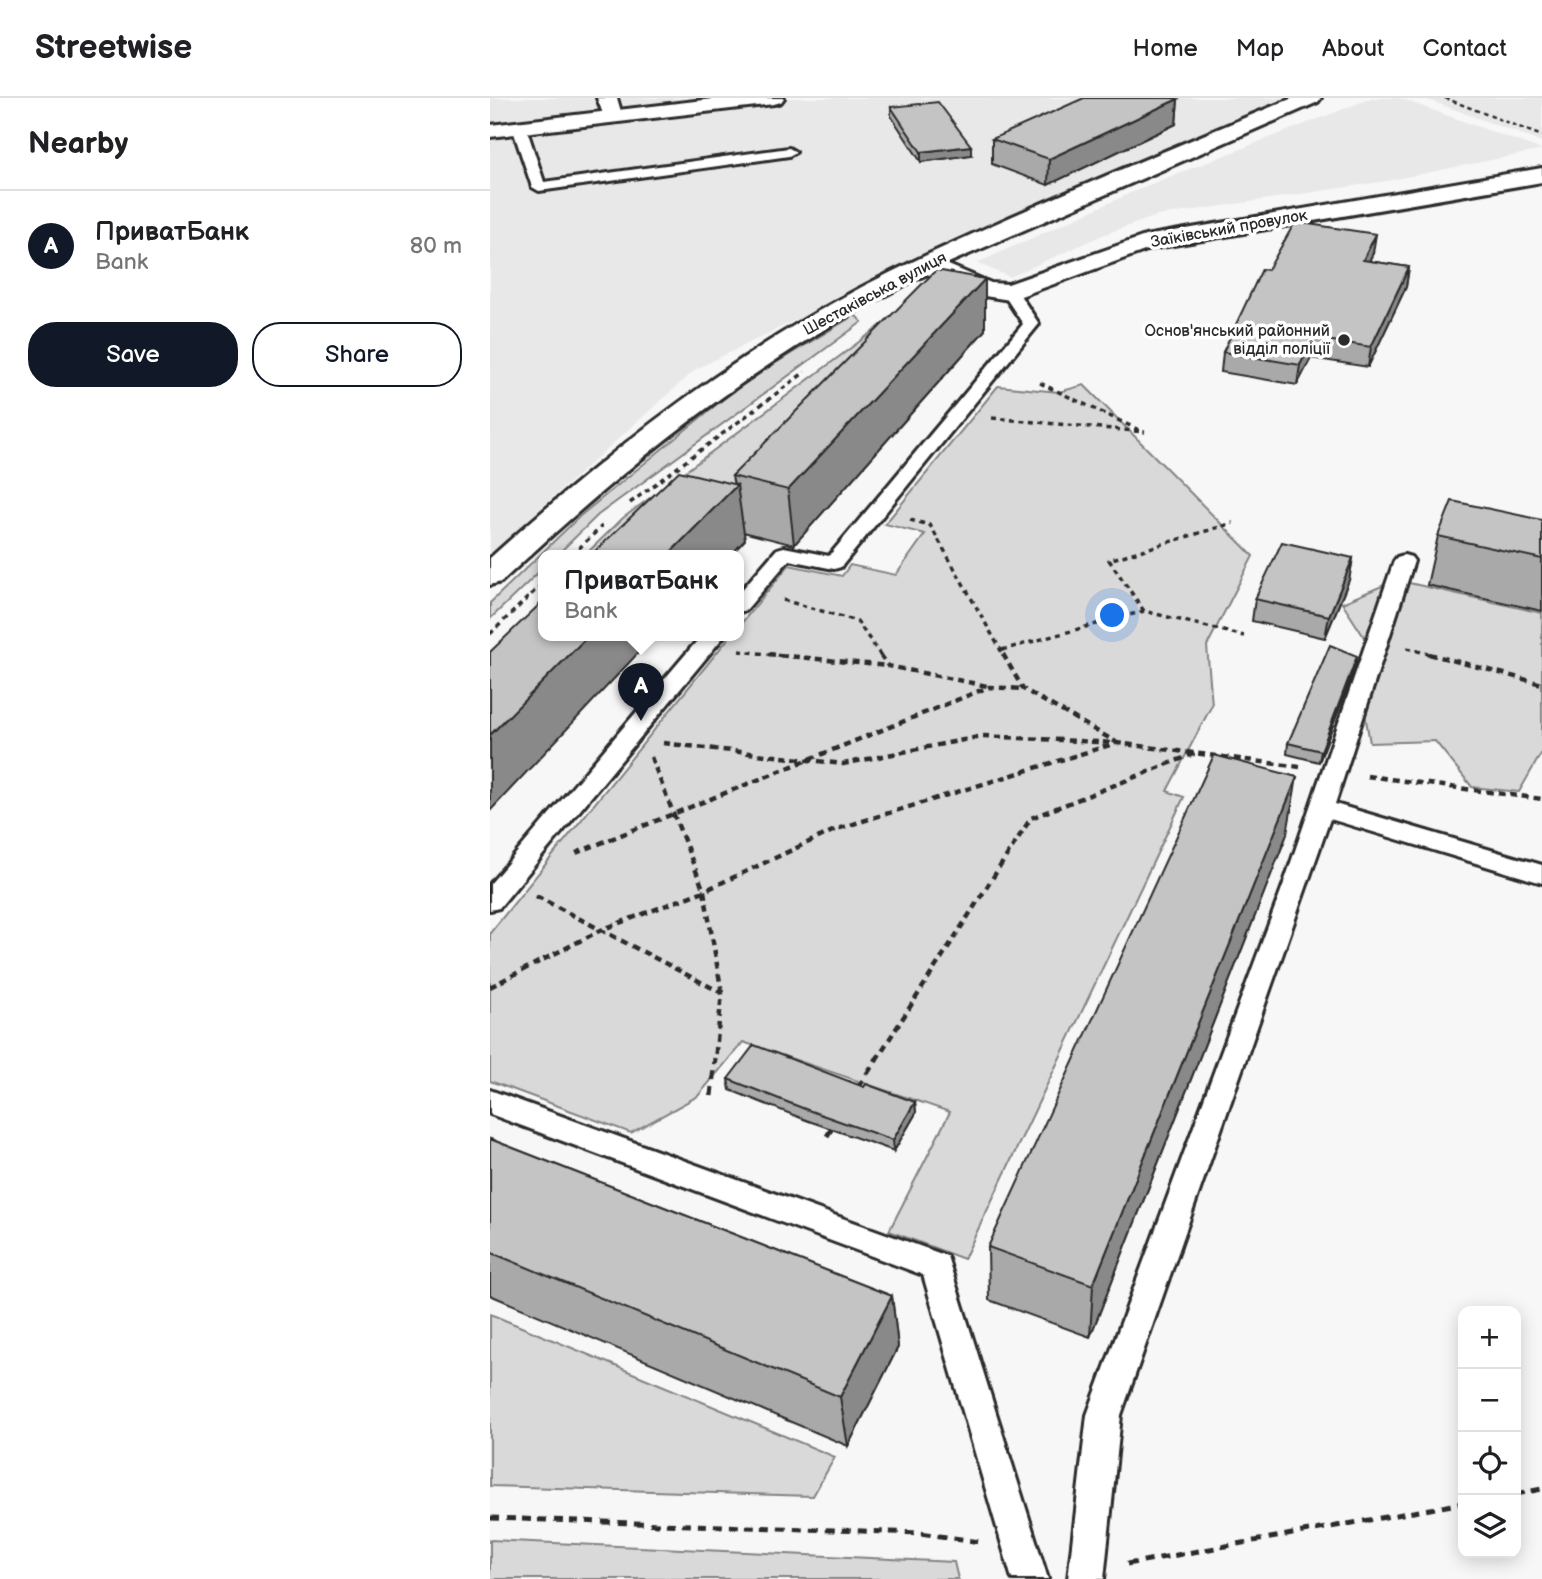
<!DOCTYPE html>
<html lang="en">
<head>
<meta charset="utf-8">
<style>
  :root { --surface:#fff; --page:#f2f2f2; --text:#202124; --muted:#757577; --line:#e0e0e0; --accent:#111827 }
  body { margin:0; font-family:"Balsamiq Sans",sans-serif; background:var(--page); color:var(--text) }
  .controls { position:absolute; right:21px; bottom:21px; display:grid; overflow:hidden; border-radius:14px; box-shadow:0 4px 18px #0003 }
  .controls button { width:63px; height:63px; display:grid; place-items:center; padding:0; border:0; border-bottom:2px solid var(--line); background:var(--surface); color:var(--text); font:35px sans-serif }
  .you { position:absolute; left:623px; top:518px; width:24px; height:24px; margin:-18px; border:5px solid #fff; border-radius:50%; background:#1a73e8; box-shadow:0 0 0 10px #1a73e833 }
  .badge { display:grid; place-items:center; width:46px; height:46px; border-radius:50%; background:var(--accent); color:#fff; font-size:23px; font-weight:700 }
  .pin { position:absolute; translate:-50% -58px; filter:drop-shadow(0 2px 4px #0008) }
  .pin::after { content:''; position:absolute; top:37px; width:24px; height:21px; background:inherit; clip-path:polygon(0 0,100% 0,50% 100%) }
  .popup { position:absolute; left:48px; top:452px; width:206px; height:91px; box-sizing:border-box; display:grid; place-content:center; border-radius:14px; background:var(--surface); filter:drop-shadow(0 2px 5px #0005); font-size:23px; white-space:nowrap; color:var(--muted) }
  .popup b { font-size:26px; color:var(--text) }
  .popup::after { content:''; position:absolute; left:50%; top:100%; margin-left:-14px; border:14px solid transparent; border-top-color:var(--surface) }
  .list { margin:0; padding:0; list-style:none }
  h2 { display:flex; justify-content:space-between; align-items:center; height:91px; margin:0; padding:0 28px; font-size:30px }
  h2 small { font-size:23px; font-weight:400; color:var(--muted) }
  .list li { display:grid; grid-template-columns:46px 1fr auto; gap:21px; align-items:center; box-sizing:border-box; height:112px; padding:0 28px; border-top:2px solid var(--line) }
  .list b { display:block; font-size:26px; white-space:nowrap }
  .list p { margin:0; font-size:23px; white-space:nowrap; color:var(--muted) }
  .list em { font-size:23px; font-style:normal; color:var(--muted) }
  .actions { display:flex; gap:14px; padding:21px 28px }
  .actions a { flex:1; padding:16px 0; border:2px solid var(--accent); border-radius:28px; text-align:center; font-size:24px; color:var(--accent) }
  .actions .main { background:var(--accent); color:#fff }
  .icon { flex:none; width:38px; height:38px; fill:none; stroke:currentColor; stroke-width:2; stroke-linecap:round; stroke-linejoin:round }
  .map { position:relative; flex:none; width:1052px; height:1481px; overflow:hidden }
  header { display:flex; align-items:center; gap:42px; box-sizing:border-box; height:98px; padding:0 35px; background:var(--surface); border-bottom:2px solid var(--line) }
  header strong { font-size:33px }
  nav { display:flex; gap:38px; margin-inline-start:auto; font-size:24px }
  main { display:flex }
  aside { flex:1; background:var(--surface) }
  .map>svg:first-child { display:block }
  .built { fill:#e8e8e8 }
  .green { fill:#d9d9d9; stroke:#828282; stroke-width:2 }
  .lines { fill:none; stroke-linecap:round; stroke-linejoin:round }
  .service-casing { stroke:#2b2b2b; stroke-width:6 }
  .minor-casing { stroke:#2b2b2b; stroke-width:6 }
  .tertiary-casing { stroke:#2b2b2b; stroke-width:6 }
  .path-far3 { stroke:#2b2b2b; stroke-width:2.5; stroke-dasharray:4.5 3.5; stroke-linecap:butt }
  .path-far2 { stroke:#2b2b2b; stroke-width:3.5; stroke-dasharray:5 4.5; stroke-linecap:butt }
  .path-far1 { stroke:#2b2b2b; stroke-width:4.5; stroke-dasharray:7 5; stroke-linecap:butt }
  .path { stroke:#2b2b2b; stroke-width:5; stroke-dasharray:9 7; stroke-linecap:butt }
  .service { fill:#fff; fill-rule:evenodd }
  .minor { fill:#fff; fill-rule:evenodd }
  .tertiary { fill:#fff; fill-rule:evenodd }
  .wall { fill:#a9a9a9; stroke:#2b2b2b; stroke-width:2 }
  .shaded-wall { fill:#898989; stroke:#2b2b2b; stroke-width:2 }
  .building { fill:#c4c4c4; stroke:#2b2b2b; stroke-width:2 }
  .poi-dot { fill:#2b2b2b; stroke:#fff; stroke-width:2.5 }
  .labels { text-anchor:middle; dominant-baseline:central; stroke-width:7; stroke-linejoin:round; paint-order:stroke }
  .far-street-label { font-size:16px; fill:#2b2b2b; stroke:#fff }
  .far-poi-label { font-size:16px; fill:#2b2b2b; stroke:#fff; text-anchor:end }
</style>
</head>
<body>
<header>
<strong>Streetwise</strong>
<nav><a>Home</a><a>Map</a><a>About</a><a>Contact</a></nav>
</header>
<main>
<aside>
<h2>Nearby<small></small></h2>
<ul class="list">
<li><span class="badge">A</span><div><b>ПриватБанк</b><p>Bank</p></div><em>80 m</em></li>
</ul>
<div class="actions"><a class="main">Save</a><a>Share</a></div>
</aside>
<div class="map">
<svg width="1052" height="1481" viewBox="0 0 1052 1481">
  <rect width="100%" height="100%" fill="#f7f7f7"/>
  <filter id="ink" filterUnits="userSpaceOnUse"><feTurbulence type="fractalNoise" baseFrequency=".0143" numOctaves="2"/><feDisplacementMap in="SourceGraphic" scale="14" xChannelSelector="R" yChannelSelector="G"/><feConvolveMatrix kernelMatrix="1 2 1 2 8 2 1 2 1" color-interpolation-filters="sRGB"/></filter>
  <g filter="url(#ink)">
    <path class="built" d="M0 0H807L487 133 206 271 0 456Z
      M882 0H909L1052 52 896 83 667 118 615 136 520 179 487 165 656 88Z
      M933 0H1052V44Z"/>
    <path class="green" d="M365 217 372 224 108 417 67 457H53V470L0 521V505L90 418 254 284Z
      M405 217 236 426 157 457H95L133 420Z
      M594 287 763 458 717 548 722 607 677 693 694 699 474 1161 399 1133 460 1014 253 944 208 998 141 1035 0 983V835L241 537H249V528L299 467 352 478 360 467 406 477 435 436 395 426 508 288 569 294Z
      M906 482 1052 515V654L1029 694 982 689 945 643 880 645 874 610 878 545 852 505Z
      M0 1216 345 1359 323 1398 0 1388Z
      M0 1442 464 1464 468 1481H0Z"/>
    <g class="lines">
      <defs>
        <path id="service" d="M29 25 36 29 54 84 299 50 306 54 299 58 49 93 42 89 22 29Z
          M520 189 526 191 549 226 351 469 344 471 299 462 256 512 249 514V495L287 451 294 449 339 458 533 226 512 194Z
          M914 457 921 459 924 463 845 706 1052 767V785L840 721 631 1317 614 1481H578L597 1317 794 785 904 463 907 459Z
          M212 537H235L9 810 0 812V786Z
          M0 992 457 1158 558 1481H522L433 1177 0 1016Z"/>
        <path id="minor" d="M107 0H127L132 17 129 21H115Z
          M803 0H831L828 4 456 166 501 185 518 186 655 138 1052 70V84L660 151 520 202 488 197 437 176C278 252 139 364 11 484L0 487V460C107 363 222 272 348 202 405 170 465 144 525 117 617 77 710 38 803 0Z"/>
        <path id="tertiary" d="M231 0H294L291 4 284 6 0 39V27Z"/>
      </defs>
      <use href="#service" class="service-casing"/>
      <use href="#minor" class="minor-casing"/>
      <use href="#tertiary" class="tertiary-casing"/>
      <path class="path-far3" d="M955 0 1052 38"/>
      <path class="path-far2" d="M550 285 651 333
        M502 320 655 334
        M140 405 315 274
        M420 422 440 427 514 558
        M82 457 112 428
        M293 502 367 523 391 558
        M654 513 619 462 743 425
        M0 536 53 485
        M917 550 946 558
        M512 552 654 513 754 538
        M249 553 296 558"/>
      <path class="path-far1" d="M278 556 397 568
        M390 556 398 568 497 588
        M513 556 533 591 626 644
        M939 556 1052 586
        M173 645 353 666 493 638 627 645 810 669
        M161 659 214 793 232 895
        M877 678 1052 701
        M86 755 499 589 533 591
        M46 798 232 895 225 962
        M0 889 111 832 214 793 347 731 623 646
        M386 962 541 720 706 655"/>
      <path class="path" d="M368 990 387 960
        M221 998 225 960
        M337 1038 344 1027
        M1026 1396 1052 1391
        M0 1420 430 1435 490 1444
        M637 1466 973 1405"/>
      <use href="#service" class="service"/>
      <use href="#minor" class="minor"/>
      <use href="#tertiary" class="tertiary"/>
    </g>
    <path class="wall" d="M688 1 686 26 558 87 502 66V41Z
      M401 9 481 57 431 64 401 18Z
      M883 155 879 163 919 169 916 189 878 269 821 260 807 287 731 274 733 254 778 172Z
      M495 181V232L304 447 253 434 255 442 242 378Z
      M1052 422V513L937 487 948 438Z
      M863 460 859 482 835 540 762 523 765 501Z
      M865 569 829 664 797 656 798 645Z
      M797 736 600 1239 499 1202 498 1149Z
      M238 981 374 989 425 1004 426 1015 404 1053 316 1022 240 992Z
      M0 1041 402 1198 408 1249 358 1348 0 1197Z"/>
    <path class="shaded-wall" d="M688 1 686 26 558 87 559 61Z
      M481 48V57L431 64V54Z
      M886 136 883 155 870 182 873 162Z
      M919 169 916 189 878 269 881 249Z
      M495 181V232L304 447 298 392Z
      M824 240 821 260 807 287 810 267Z
      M247 387 255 442 241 457H178Z
      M863 460 859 482 835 540 839 518Z
      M99 537H165L0 713V637Z
      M867 558 865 569 829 664 831 653Z
      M807 679 797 736 600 1239 603 1187Z
      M425 1004 426 1015 404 1053 403 1042Z
      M402 1198 408 1249 358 1348 350 1299Z"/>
    <path class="building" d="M594 0H684L688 1 559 61 502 41Z
      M448 4 481 48 431 54 401 9Z
      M805 124 886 136 873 162 919 169 881 249 824 240 810 267 733 254 772 171 778 172Z
      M446 172 495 181 298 392 242 378Z
      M189 373 247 387 178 457H101Z
      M962 403 1052 422V461L948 438Z
      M792 444 863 460 839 518 765 501Z
      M53 503V537H99L0 637V554Z
      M840 547 867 558 831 653 798 645Z
      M724 657 807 679 603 1187 498 1149Z
      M264 947 374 989 376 986 425 1004 403 1042 315 1011 238 981Z
      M0 1041 402 1198 350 1299 0 1154Z"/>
  </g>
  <circle class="poi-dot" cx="854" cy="242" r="7"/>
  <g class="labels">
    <g class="far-street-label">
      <text transform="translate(739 131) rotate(-10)">Заїківський провулок</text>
      <text transform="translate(385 196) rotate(-28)">Шестаківська вулиця</text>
    </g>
    <g class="far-poi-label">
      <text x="840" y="233">Основ'янський районний<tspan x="840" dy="18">відділ поліції</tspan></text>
    </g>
  </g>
</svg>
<div class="controls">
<button>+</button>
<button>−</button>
<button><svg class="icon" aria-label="locate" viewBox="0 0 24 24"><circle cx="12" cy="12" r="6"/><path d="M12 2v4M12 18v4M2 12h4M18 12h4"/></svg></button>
<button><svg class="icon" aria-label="layers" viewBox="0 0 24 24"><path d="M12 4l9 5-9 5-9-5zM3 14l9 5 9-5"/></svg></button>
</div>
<div class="you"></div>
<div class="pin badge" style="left:151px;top:623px">A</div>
<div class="popup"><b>ПриватБанк</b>Bank</div>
</div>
</main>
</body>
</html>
